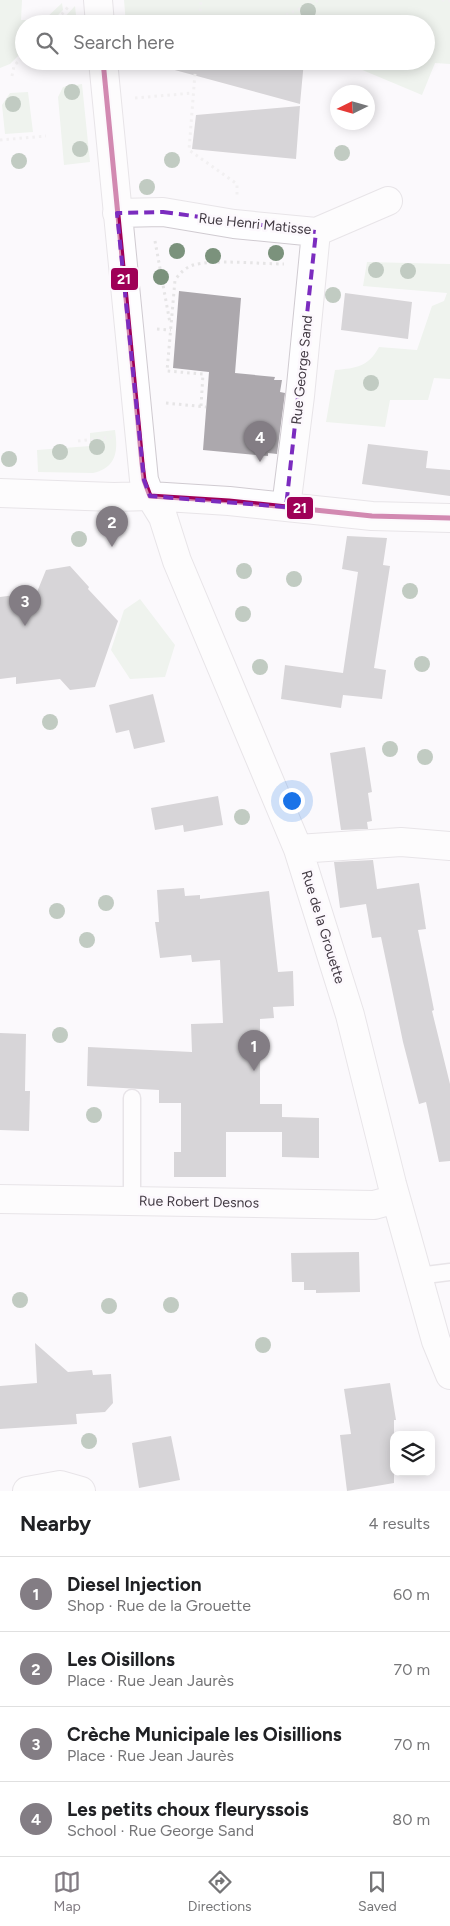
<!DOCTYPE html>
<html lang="en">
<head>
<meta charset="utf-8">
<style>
  :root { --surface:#fff; --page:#f6f6f6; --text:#202124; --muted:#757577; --line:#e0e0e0; --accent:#837d84 }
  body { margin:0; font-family:Figtree,sans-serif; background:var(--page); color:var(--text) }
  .controls { position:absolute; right:15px; bottom:15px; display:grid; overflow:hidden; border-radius:10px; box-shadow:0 2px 12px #0003 }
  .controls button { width:45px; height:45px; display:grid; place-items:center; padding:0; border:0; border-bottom:1px solid var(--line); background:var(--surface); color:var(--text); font:25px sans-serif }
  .compass { position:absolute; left:330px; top:85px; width:45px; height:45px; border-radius:50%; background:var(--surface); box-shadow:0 2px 12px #0003; rotate:265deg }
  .you { position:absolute; left:291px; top:800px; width:18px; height:18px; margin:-12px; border:4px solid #fff; border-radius:50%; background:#1a73e8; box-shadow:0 0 0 8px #1a73e833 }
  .badge { display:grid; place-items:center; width:32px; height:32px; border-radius:50%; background:var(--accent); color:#fff; font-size:16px; font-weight:700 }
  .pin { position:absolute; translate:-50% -41px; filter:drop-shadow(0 1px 2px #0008) }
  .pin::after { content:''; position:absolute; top:26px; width:18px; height:15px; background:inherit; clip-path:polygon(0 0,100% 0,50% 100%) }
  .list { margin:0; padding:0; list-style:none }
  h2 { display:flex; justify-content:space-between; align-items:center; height:65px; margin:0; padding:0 20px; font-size:21px }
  h2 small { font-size:16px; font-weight:400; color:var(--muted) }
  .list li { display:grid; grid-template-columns:32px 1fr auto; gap:15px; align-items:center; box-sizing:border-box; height:75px; padding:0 20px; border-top:1px solid var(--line) }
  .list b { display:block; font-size:19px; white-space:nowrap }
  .list p { margin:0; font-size:16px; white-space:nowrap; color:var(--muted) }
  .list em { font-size:16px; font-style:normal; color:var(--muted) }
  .icon { flex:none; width:28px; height:28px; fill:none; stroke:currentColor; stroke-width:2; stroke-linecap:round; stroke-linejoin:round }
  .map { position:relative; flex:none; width:450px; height:1491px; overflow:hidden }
  .search { position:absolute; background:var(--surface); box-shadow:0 2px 12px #0003; left:15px; right:15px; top:15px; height:55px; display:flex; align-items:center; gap:12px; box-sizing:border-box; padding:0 18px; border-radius:28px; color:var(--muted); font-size:19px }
  .sheet { height:365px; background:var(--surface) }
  nav { display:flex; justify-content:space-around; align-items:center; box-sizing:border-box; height:70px; border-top:1px solid var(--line); background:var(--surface); font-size:14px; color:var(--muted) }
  nav a { display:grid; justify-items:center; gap:2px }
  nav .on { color:var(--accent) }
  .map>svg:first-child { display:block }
  .green { fill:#dfebde }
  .building { fill:#aca8ad }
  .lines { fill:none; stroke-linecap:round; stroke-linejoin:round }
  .service-casing { stroke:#d0cbd1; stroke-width:19 }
  .minor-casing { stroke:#d0cbd1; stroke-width:30 }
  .path { stroke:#e6e5e6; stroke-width:3; stroke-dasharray:2.5 4; stroke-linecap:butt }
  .service { stroke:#fefeff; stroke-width:16 }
  .minor { stroke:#fefeff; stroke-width:28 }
  .bus-1-casing { stroke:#fcf8fd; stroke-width:9 }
  .bus-1 { stroke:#9f0057; stroke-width:5 }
  .tree { fill:#7b927c }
  .marked { fill:none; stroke:#7b2cbf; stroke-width:4; stroke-dasharray:10 6; stroke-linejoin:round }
  .labels { text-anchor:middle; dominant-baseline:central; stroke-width:5; stroke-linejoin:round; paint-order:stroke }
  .street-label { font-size:14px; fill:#423a43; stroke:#fcf8fd }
  .line-badge { stroke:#fcf8fd; stroke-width:2 }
  .badge-label { font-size:14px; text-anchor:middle; font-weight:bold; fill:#fff }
</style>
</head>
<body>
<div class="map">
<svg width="450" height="1491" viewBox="0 0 450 1491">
  <rect width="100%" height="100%" fill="#fbf9fc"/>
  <path class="green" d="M0 0H22L21 20H44L62 3 63 10 49 24H24V50L10 64 0 68Z
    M124 0H450V64L435 63 422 95 360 69 361 61H426V24H126Z
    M75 6 77 24H58Z
    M129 61H197L190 67 129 68Z
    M82 84 90 162 64 165 58 97 63 87Z
    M28 92 33 132 5 134 2 105 10 93Z
    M367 262 450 264V379L434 378 428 400H390L385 427 326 422 335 370C357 368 368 367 379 347L417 350 432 306 444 301 447 293 363 286Z
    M115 430C118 451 117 467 93 473L38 472 37 450 90 446V433Z
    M140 599 175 645 165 677 130 679 111 650 124 610Z"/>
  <path class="building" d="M172 61H304L300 104 171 69Z
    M300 106 296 159 192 149 196 115Z
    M179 291 241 298 235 373 275 377 274 380H282L280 392 285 393 277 454 268 453V456L203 450 209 372 173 368Z
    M345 293 412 302 408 339 341 330Z
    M368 444 428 451 426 468 450 470V496L362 484Z
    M347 536 387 538 383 565 390 566 374 668 386 670 382 699 343 695 341 708 281 699 285 665 343 673 358 572 342 569Z
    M70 566 89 587 88 589 118 621 95 687 70 690 60 679 16 684V677L0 679V597L37 592 46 570Z
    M153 694 165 742 134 749 129 730 116 733 109 705Z
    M365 747 372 792 368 793 372 821 367 822 368 829 341 830 330 753Z
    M218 796 223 825 184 832 183 825 155 830 151 808Z
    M373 860 377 889 419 883 426 929 418 930 434 1010 432 1011 450 1084V1161L439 1162 426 1102 419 1104 403 1042 381 937 372 938 366 904 340 908 334 862Z
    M184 888 185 896 200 895V899L269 891 278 972 293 971 294 1006 273 1007 274 1018 260 1019V1104H282V1117L319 1118V1158L282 1157V1132H226V1177H174V1152H181V1103H159V1090L87 1086 88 1047 192 1052 191 1024 223 1023 220 960 192 962 191 955 160 958 155 922H159L157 890Z
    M0 1033 26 1034 25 1091H30L29 1131 0 1130Z
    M359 1252 360 1292 316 1293V1290H304V1282H292L291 1253Z
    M35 1343 68 1372 92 1370 93 1375 111 1374 113 1403 105 1412 76 1414 77 1424 0 1429V1386L37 1383Z
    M390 1383 396 1420H394V1483L347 1491 340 1435 351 1434 344 1389Z
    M171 1436 180 1480 139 1488 132 1443Z"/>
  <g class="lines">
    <defs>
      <path id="service" d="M132 1098V1200
        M418 1276 450 1272"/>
      <path id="minor" d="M98 0 100 24
        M103 61 144 480 150 496 163 517 177 561 298 849 350 1015 392 1184 436 1341 450 1375
        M117 213 163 212 234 224 316 232 388 201
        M0 493 114 497 150 496 229 501 372 516 450 518
        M286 507 300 396 316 232
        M298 849 401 842 450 846
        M0 1199 374 1205 396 1199
        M27 1491 60 1485 81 1491"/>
    </defs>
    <use href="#service" class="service-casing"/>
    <use href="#minor" class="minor-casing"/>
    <path class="path" d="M442 0 450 1
      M53 24 69 6
      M199 24 201 0
      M255 24 275 20 319 0
      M196 61 189 150 237 184V195
      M12 76 14 66 24 55
      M135 98 193 93
      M0 140 46 136
      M155 241 170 323
      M157 329 171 330
      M166 403 206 407
      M201 406 203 374 167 371 175 280C180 273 185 268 193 265 215 259 260 264 284 264
      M78 441 112 437"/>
    <use href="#service" class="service"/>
    <use href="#minor" class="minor"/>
    <defs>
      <path id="bus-1" d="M103 61 142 463 144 480 150 496
        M150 496 229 501 372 516 450 518"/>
    </defs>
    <use href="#bus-1" class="bus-1-casing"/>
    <use href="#bus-1" class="bus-1"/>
  </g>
  <g class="tree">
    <circle cx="308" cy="11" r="8"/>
    <circle cx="72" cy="92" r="8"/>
    <circle cx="13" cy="104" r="8"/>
    <circle cx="80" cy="149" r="8"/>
    <circle cx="342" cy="153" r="8"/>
    <circle cx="172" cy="160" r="8"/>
    <circle cx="19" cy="161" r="8"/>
    <circle cx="147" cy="187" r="8"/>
    <circle cx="177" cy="251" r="8"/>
    <circle cx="276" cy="253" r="8"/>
    <circle cx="213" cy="256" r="8"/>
    <circle cx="376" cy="270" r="8"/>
    <circle cx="408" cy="271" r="8"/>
    <circle cx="161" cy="277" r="8"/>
    <circle cx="333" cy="295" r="8"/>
    <circle cx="371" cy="383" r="8"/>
    <circle cx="97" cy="447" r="8"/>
    <circle cx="60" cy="452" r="8"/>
    <circle cx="9" cy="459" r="8"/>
    <circle cx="79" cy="539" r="8"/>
    <circle cx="244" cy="571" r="8"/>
    <circle cx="294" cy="579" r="8"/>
    <circle cx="410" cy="591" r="8"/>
    <circle cx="243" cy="614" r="8"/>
    <circle cx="422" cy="664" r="8"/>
    <circle cx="260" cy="667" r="8"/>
    <circle cx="50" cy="722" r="8"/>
    <circle cx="390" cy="749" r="8"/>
    <circle cx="425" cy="757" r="8"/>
    <circle cx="242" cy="817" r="8"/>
    <circle cx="106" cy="903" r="8"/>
    <circle cx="57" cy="911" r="8"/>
    <circle cx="87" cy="940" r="8"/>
    <circle cx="60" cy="1035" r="8"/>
    <circle cx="94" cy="1115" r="8"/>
    <circle cx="20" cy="1300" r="8"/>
    <circle cx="171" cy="1305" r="8"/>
    <circle cx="109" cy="1306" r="8"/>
    <circle cx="263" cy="1345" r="8"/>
    <circle cx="89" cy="1441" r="8"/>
  </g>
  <path d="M0 0H450V1491H0ZM163 212 316 232 286 507 150 496 144 480 117 213Z" fill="#fbf9fc" fill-opacity=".55" fill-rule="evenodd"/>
  <path class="marked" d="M163 212 316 232 286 507 150 496 144 480 117 213Z"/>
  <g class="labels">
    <g class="street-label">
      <text transform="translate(255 224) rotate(6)">Rue Henri Matisse</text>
      <text transform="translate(302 370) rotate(-84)">Rue George Sand</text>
      <text transform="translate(323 927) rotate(73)">Rue de la Grouette</text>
      <text transform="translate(199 1202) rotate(1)">Rue Robert Desnos</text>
    </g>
  </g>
  <g class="line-badge">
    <rect x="110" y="267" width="29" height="24" rx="5" fill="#9f0057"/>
    <rect x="286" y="496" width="28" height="24" rx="5" fill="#9f0057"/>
  </g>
  <g class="badge-label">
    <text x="124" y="284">21</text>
    <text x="300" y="513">21</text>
  </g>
</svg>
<div class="controls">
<button><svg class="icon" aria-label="layers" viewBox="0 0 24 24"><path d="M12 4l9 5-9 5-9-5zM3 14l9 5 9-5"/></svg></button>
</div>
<svg class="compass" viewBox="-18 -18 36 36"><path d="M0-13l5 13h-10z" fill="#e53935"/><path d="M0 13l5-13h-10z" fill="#757577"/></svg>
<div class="you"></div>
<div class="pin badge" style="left:254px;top:1071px">1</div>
<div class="pin badge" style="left:112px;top:547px">2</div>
<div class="pin badge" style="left:25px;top:626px">3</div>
<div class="pin badge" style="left:260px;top:462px">4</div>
<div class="search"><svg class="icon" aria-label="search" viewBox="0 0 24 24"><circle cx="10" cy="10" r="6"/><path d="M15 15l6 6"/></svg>Search here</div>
</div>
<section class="sheet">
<h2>Nearby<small>4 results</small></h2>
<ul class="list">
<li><span class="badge">1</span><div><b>Diesel Injection</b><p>Shop · Rue de la Grouette</p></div><em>60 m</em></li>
<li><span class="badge">2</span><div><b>Les Oisillons</b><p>Place · Rue Jean Jaurès</p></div><em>70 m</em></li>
<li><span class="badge">3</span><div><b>Crèche Municipale les Oisillions</b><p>Place · Rue Jean Jaurès</p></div><em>70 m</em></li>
<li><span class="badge">4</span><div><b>Les petits choux fleuryssois</b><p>School · Rue George Sand</p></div><em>80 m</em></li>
</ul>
</section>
<nav>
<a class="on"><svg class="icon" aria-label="map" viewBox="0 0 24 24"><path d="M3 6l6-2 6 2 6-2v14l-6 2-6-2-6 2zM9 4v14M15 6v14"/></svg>Map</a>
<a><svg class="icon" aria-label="directions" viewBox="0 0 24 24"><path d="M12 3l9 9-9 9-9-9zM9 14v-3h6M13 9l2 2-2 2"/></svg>Directions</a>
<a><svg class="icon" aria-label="saved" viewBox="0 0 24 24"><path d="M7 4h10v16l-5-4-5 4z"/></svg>Saved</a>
</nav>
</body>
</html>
